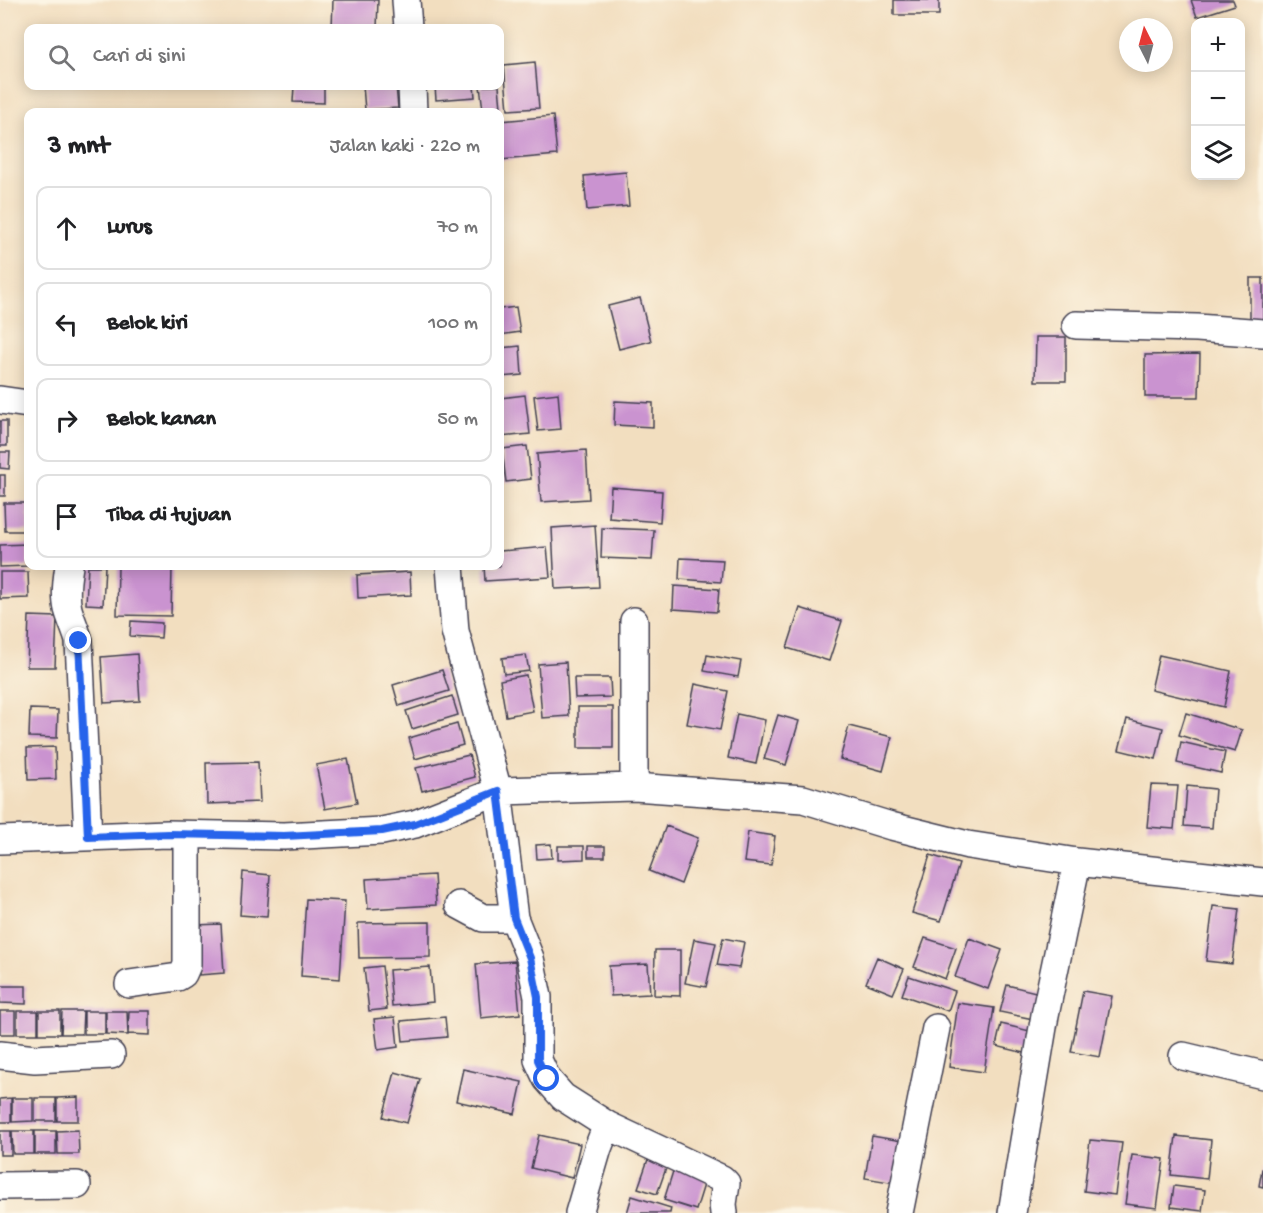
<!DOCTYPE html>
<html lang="id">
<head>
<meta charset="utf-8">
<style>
  :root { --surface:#fff; --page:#f2f2f2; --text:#202124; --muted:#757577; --line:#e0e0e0 }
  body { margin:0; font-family:"Gochi Hand",sans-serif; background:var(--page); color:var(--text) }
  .controls { position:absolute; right:18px; top:18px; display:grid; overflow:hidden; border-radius:12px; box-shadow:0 3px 15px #0003 }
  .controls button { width:54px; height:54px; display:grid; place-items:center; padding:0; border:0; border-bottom:2px solid var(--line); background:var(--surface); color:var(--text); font:30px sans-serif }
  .compass { position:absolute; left:1119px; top:18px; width:54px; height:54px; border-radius:50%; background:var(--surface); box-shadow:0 3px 15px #0003; rotate:354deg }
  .stop { position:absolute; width:18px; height:18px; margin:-14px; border:4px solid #2563eb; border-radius:50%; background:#fff }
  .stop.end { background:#2563eb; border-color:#fff; box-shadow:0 2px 6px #0008 }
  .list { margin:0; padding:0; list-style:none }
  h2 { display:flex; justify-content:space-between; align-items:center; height:78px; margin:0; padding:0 24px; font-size:26px }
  h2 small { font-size:20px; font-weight:400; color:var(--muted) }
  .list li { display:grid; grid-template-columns:39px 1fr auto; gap:18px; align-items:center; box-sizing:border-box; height:84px; margin:0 12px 12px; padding:0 12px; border:2px solid var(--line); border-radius:12px }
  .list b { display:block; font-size:22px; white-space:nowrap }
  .list em { font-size:20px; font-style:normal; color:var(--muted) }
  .icon { flex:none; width:33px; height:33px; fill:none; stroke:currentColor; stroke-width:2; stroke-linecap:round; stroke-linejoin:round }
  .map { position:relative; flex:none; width:1263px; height:1213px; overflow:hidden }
  .search { position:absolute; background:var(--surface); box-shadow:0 3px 15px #0003; left:24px; top:24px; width:480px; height:66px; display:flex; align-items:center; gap:15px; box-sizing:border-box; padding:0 21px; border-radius:12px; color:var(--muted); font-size:22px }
  .panel { position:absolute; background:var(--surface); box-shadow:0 3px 15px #0003; left:24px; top:108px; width:480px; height:462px; border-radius:12px }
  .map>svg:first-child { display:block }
  .building { fill:#ca93d0 }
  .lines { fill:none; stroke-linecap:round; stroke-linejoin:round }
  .street-casing { stroke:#413e4f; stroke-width:30 }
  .street { stroke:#fff; stroke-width:27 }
  .route { stroke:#2563eb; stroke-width:8 }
</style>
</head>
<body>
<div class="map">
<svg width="1263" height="1213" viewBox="0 0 1263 1213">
  <rect width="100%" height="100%" fill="#fcf5e5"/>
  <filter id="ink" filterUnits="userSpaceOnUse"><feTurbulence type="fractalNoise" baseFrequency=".0167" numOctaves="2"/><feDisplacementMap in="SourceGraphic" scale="12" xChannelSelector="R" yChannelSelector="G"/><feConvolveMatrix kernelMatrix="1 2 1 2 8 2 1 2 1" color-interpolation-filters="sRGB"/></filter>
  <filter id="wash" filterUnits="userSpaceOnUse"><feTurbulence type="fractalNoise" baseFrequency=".008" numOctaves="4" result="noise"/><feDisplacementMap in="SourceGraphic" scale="24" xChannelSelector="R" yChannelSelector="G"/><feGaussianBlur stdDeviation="1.35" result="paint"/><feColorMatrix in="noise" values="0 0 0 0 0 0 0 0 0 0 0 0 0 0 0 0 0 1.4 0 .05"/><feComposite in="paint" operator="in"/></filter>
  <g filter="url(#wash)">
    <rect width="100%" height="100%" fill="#f2debf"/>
    <g id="blocks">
      <path class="building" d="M333 0H378L377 28H332Z
        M894 0H939V15H894Z
        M1191 0H1233L1235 5 1197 17Z
        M535 62 539 108 508 110 504 65Z
        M294 86H324V103L293 102Z
        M363 86H396L398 108 365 110Z
        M435 86H474L475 97 436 100Z
        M480 86H499L501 108 483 110Z
        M553 116 557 155 500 160V121Z
        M626 172 629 206 587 210 584 176Z
        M1250 278H1263V326H1250Z
        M640 298 651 341 619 349 608 306Z
        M516 307 520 332 500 335V309Z
        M1036 337H1066V381H1035Z
        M520 346 522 375 500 377V348Z
        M1200 354 1199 397H1145V355Z
        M558 393 561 429 538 431 534 396Z
        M525 395 530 434 500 437V398Z
        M615 401 653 403V427L614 425Z
        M0 421H7V446H0Z
        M527 446 531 479 506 482 502 449Z
        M586 450 589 499 541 502 537 454Z
        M0 452H10L9 469 0 468Z
        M0 475H5V496H0Z
        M611 487 662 491 660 522 609 518Z
        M4 503H28V531H5Z
        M595 525 599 587 555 589 552 528Z
        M602 528 654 530 652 560 601 558Z
        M28 544V566L0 567V545Z
        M547 547 550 577 485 581 484 566H500V551Z
        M680 558 723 560 721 582 679 579Z
        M88 566H105L103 605 86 604Z
        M118 566H172L171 616 117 615Z
        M0 572H28L29 598 0 599Z
        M410 572 411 595 358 598 357 575Z
        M674 586 719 589 717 612 673 609Z
        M800 608 842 621 829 661 787 648Z
        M29 616 57 617 55 667H27Z
        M131 621 162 623 161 638 130 636Z
        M137 654 140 701 104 703 101 657Z
        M526 655 529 671 504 674 502 658Z
        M707 655 741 661 738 677 704 671Z
        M1159 655 1231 671 1224 707 1151 690Z
        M566 662 569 716 542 718 538 664Z
        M442 670 449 691 399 706 393 685Z
        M526 675 533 711 506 716 500 680Z
        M574 678H610L611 697 575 698Z
        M695 684 728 691 720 730 687 724Z
        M452 696 458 715 412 729 406 711Z
        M578 707H613V748H578Z
        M30 709 58 710 57 738 29 737Z
        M1186 713 1242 730 1235 752 1179 735Z
        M737 714 765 720 756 764 728 758Z
        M778 715 799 721 786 765 764 759Z
        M1127 719 1163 728 1156 759 1119 750Z
        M457 724 463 745 415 759 409 738Z
        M849 726 892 737 883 771 840 759Z
        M1181 742 1225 752 1221 773 1177 763Z
        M55 747 56 779 28 780 27 748Z
        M469 755 475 777 422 791 416 768Z
        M348 759 357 803 325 809 316 765Z
        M258 762 260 802 207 804 206 763Z
        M1151 785 1178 786 1174 829 1147 827Z
        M1187 786 1215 789 1212 828 1184 826Z
        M666 826 698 838 681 884 649 871Z
        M748 832 775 836 771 865 744 862Z
        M551 844 552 858 537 859 536 845Z
        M558 846H584V859L558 860Z
        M588 846H605V857H588Z
        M930 855 959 864 941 921 912 913Z
        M243 872 270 875 267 917 240 915Z
        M434 875 436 905 368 909 366 879Z
        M306 899 345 901 340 979 301 976Z
        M1213 906 1239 909 1232 964 1206 961Z
        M430 922V957L359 958 358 923Z
        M221 924 224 973 199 975 195 925Z
        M723 938 744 942 739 968 717 965Z
        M925 938 956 948 945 979 914 967Z
        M969 938 1002 950 988 989 955 977Z
        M694 939 716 943 706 987 685 983Z
        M655 950H680V996L654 995Z
        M877 957 904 969 893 994 866 983Z
        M515 961 520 1014 481 1018 476 964Z
        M648 964 650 994 611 996 609 966Z
        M382 966 387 1009 369 1011 364 968Z
        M430 967 433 1002 392 1006 389 970Z
        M909 976 955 991 948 1011 902 995Z
        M1007 985 1044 994 1038 1020 1000 1012Z
        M0 986H26V1004L0 1003Z
        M1083 991 1112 996 1100 1057 1071 1052Z
        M958 1003 994 1008 984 1072 949 1067Z
        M0 1011H15V1034H0Z
        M17 1011H38V1034H17Z
        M39 1011H60V1034H39Z
        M62 1011H83L82 1034H61Z
        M84 1011H105V1034H84Z
        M106 1011H127L128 1035 106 1034Z
        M129 1011H150V1035L128 1034Z
        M395 1017 398 1047 378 1050 374 1019Z
        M445 1017 447 1037 403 1041 401 1021Z
        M1001 1024 1038 1033 1033 1055 996 1046Z
        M463 1069 522 1082 515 1114 456 1101Z
        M395 1072 420 1079 407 1123 383 1117Z
        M78 1097V1121H57V1098Z
        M11 1098V1122H0V1099Z
        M12 1098H33V1121L12 1122Z
        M35 1098H56V1121H35Z
        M78 1130 79 1154H58L57 1131Z
        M0 1131H11V1155H0Z
        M12 1131H34V1154H13Z
        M35 1131H56V1154H35Z
        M539 1135 580 1144 572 1178 531 1168Z
        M872 1136 902 1141 895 1183 865 1178Z
        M1176 1136 1211 1140 1207 1179 1171 1175Z
        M1090 1140 1122 1143 1115 1195 1084 1191Z
        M651 1151 670 1157 657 1194 638 1188Z
        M1132 1155 1164 1159 1157 1208 1125 1204Z
        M675 1165 707 1175 696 1210 664 1200Z
        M1262 1169H1263V1187L1259 1186Z
        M1174 1186 1205 1190 1202 1211 1171 1207Z
        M632 1196 671 1208 670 1213H627Z"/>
    </g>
  </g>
  <g filter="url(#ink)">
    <use href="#blocks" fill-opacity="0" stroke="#413e4f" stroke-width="1.5"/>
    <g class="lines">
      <defs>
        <path id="street" d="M406 0 408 28
          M412 86 413 112
          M1076 325 1197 328 1263 333
          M0 400 28 404
          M69 566C67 578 65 597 68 609 71 620 76 630 79 641L88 837
          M450 566 455 631 498 791 514 918 530 958 538 997V1060L547 1079 563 1097 607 1125 722 1179 726 1183 723 1204 724 1213
          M634 787V621
          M0 840 168 834 284 836 382 831 415 824 498 791 634 787 803 799 891 826 968 845 1077 862 1263 882
          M459 905 483 918H514
          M129 984 178 977 183 974 187 965V835
          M0 1055 35 1059 111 1055
          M1183 1056 1263 1075
          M0 1186 77 1185
          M579 1213 598 1148 607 1125
          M899 1213 936 1028
          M1012 1213 1045 1015 1077 862"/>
      </defs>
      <use href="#street" class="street-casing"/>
      <use href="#street" class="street"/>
    </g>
  </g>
  <g class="lines" filter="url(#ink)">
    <path class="route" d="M79 641 88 837 168 834 284 836 382 831 415 824 498 791 514 918 530 958 538 997V1060L547 1079"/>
  </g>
</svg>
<div class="controls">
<button>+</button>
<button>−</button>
<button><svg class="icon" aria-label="layers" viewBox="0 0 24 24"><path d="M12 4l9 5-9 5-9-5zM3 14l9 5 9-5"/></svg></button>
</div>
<svg class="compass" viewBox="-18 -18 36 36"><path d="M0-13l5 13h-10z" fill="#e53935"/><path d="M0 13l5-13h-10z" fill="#757577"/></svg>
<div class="stop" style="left:547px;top:1079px"></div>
<div class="stop end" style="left:79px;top:641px"></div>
<div class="search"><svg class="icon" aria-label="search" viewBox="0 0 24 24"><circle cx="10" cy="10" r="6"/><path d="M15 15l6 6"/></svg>Cari di sini</div>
<section class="panel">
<h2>3 mnt<small>Jalan kaki · 220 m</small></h2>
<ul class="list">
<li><svg class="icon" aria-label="ahead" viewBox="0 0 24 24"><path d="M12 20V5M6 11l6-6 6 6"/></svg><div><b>Lurus</b></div><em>70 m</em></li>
<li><svg class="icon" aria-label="left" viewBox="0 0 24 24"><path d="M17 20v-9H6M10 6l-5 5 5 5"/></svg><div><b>Belok kiri</b></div><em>100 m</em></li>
<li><svg class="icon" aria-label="right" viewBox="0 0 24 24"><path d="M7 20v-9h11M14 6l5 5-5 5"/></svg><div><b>Belok kanan</b></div><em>50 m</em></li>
<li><svg class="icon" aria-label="arrive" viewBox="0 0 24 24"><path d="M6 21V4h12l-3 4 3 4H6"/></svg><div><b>Tiba di tujuan</b></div></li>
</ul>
</section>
</div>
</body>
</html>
